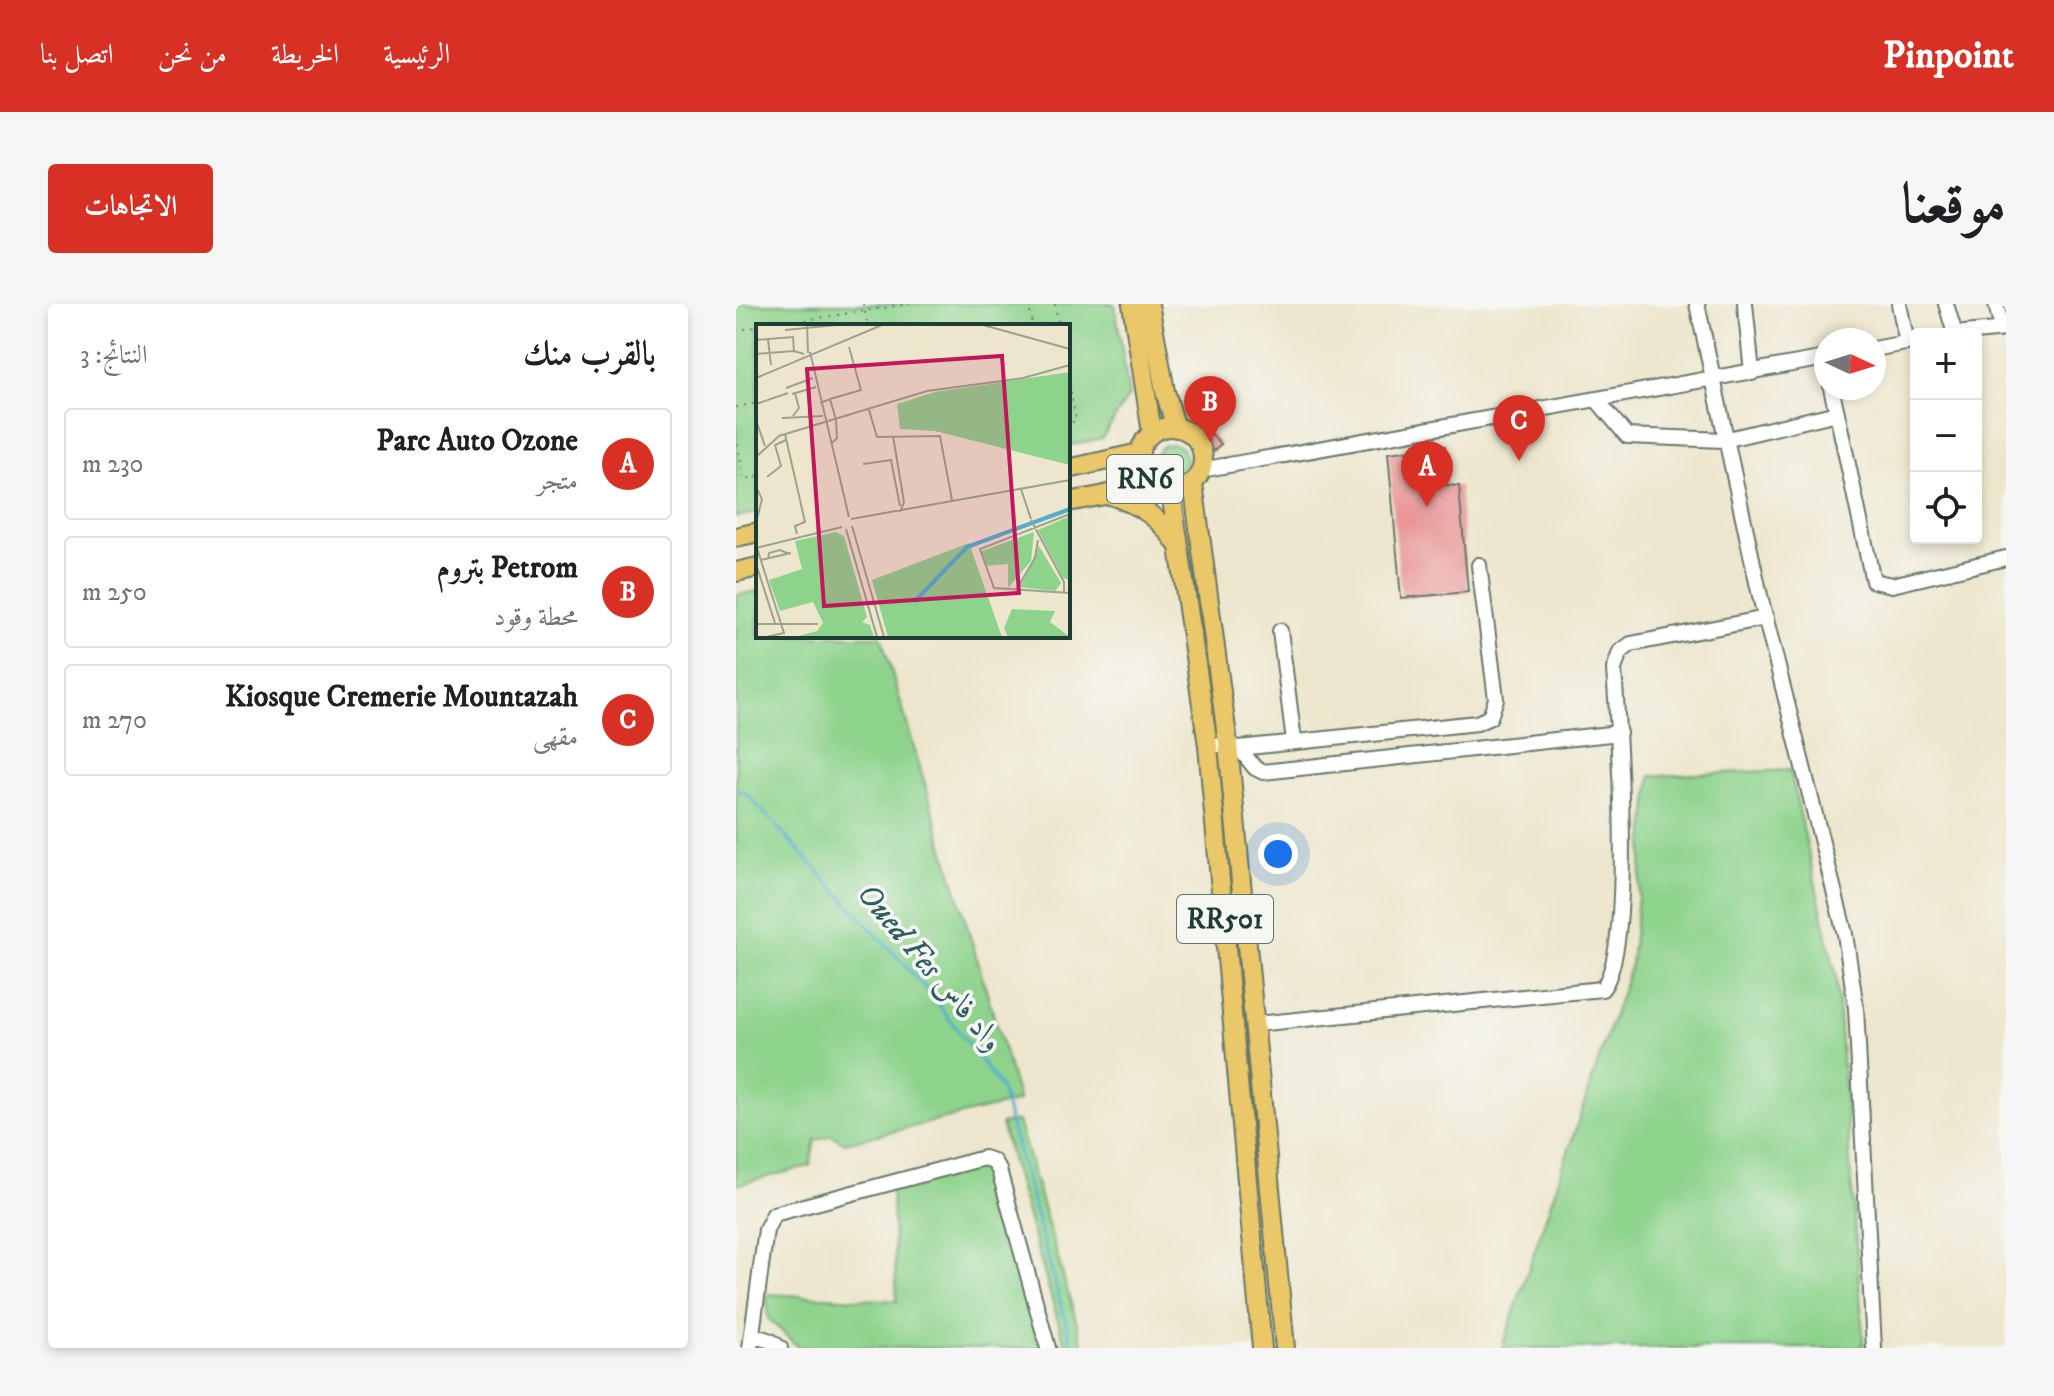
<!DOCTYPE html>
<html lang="ar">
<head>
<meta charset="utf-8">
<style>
  :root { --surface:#fff; --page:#f6f6f6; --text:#202124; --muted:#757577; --line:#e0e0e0; --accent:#d93025 }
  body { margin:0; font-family:"IM FELL DW Pica",Amiri,serif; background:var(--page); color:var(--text); direction:rtl }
  .controls { position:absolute; right:24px; top:24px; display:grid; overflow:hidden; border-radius:8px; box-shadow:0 4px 12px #0003 }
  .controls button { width:72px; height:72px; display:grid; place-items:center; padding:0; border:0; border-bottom:2px solid var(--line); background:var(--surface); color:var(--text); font:40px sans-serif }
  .compass { position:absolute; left:1078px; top:24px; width:72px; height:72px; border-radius:50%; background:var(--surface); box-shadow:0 4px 12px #0003; rotate:94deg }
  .you { position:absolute; left:542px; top:550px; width:28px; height:28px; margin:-20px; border:6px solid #fff; border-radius:50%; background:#1a73e8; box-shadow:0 0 0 12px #1a73e833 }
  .badge { display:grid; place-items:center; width:52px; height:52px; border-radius:50%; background:var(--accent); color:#fff; font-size:26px; font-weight:700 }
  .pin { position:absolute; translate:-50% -66px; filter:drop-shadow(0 2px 4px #0008) }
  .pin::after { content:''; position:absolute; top:42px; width:28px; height:24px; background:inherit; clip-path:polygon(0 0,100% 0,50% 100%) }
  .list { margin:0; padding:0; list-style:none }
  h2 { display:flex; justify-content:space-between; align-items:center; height:104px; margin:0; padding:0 32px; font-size:34px }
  h2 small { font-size:26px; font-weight:400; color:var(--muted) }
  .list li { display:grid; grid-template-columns:52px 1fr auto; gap:24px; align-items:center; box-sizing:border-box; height:112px; margin:0 16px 16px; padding:0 16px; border:2px solid var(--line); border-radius:8px }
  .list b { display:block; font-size:30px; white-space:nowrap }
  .list p { margin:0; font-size:26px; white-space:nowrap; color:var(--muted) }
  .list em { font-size:26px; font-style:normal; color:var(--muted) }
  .icon { flex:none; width:44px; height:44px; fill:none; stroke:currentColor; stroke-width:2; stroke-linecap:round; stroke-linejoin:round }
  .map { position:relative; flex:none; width:1270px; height:1044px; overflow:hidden; direction:ltr; border-radius:8px }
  header { display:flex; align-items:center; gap:48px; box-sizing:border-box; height:112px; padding:0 40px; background:var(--accent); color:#fff }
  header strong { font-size:38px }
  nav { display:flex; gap:44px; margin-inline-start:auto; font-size:28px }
  .intro { display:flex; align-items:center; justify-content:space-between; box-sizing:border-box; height:192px; padding:0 48px }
  h1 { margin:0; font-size:56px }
  .button { padding:20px 36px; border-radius:8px; background:var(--accent); color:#fff; font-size:28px; font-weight:700 }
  main { display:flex; gap:48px; padding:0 48px }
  aside { flex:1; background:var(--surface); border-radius:8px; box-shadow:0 4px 12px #0003 }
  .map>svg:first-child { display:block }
  .green { fill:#8ed38c; stroke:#568860; stroke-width:2 }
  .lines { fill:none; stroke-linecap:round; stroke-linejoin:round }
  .stream { stroke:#51aecf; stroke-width:3 }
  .building { fill:#e89695 }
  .minor-casing { stroke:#677869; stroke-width:18 }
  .major-casing { stroke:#677869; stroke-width:22 }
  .path { stroke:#677869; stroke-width:2; stroke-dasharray:2 6; stroke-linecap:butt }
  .minor { stroke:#fff; stroke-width:14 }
  .major { stroke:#eac769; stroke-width:18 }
  .labels { text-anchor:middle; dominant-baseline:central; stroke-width:7; stroke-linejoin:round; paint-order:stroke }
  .shield { fill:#f6f6f2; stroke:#60746d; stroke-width:2 }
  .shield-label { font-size:28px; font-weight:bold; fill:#1f3d34 }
  .water-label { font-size:32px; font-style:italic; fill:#2e5f62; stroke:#f6f6f2 }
  .inset-river { fill:none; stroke:#51aecf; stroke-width:4 }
  .inset-road { fill:none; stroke:#9ba28f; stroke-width:2 }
  .view { fill:#c2185b; fill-opacity:0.15; stroke:#c2185b; stroke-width:4 }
  .inset-edge { fill:none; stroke:#1f3d34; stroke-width:4 }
</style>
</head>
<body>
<header>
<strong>Pinpoint</strong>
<nav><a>الرئيسية</a><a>الخريطة</a><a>من نحن</a><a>اتصل بنا</a></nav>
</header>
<div class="intro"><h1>موقعنا</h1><a class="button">الاتجاهات</a></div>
<main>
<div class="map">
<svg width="1270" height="1044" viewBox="0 0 1270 1044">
  <rect width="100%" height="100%" fill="#f6f6f2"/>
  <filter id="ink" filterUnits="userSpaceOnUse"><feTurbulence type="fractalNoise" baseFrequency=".0125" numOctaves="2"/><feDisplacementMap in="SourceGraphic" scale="16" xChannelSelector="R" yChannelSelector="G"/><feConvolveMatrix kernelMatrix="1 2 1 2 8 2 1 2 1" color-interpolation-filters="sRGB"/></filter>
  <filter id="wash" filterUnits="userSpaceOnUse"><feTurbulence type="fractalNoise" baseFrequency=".006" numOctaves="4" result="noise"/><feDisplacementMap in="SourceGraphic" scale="32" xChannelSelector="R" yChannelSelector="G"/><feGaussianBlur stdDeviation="1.8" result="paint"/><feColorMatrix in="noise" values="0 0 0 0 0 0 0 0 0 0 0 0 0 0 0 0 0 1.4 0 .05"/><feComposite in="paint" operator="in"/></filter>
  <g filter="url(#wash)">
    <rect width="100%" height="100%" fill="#ede6cc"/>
    <path class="green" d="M0 0H379L393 91 366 134 332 142V22H22V208L0 213Z
      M420 155a15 15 0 1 1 30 0a15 15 0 1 1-30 0Z
      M22 287V332H145L283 797 109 839 95 831 79 836 74 862 0 881V291Z
      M1054 466 1100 672 1128 1044H766L895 660 915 472Z
      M282 817 348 1044H330L265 820Z
      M243 863 256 874 304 1044H63L32 1014 31 990 161 997 155 883Z"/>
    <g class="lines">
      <path class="stream" d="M0 485 11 490 193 688 258 774 265 785 337 1044"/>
    </g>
    <g id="blocks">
      <path class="building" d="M472 127 485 140 476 149 463 136Z
        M709 142 710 181 723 182 732 288 665 294 652 149Z"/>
    </g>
  </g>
  <g filter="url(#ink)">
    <use href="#blocks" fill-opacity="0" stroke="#677869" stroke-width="2"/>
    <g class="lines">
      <defs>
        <path id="minor" d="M961 0 1024 292 1109 630 1120 704 1138 1044
          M1009 0 1016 69
          M1163 0 1171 39
          M1210 0 1219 30
          M1260 0 1266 25
          M1218 30 1270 25
          M1138 45 1180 37
          M861 96 891 132 988 136 1101 109 1095 84
          M1101 109 1137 277 1156 281 1270 254
          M381 155 387 186
          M465 166 1090 54
          M544 327 558 437
          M484 441 503 444 519 464 527 468 883 429
          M503 444 741 419 754 413 760 395 743 261
          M520 720 866 685C899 645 882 424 878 365L884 348 895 340 1030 314
          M16 1031 35 1037 44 1044
          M14 1044 30 926 38 910 248 854 257 857 263 866 312 1044"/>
        <path id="major" d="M396 0 416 129
          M413 0 429 87 440 124
          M403 155a32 32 0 1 1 64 0a32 32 0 1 1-64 0Z
          M332 165 403 149
          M457 179 492 440 549 1044
          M435 188 472 442 526 1044
          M371 190C402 200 423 212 441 240
          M332 198 417 182
          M0 233 22 228
          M0 268 22 263"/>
      </defs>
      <use href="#minor" class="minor-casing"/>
      <use href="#major" class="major-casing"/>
      <path class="path" d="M127 0 132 22
        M293 0 296 22
        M319 0 323 22
        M30 22 173 0
        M0 26 22 23
        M332 72 340 117 332 119
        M0 103 22 99
        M0 132 8 175 22 173"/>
      <use href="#minor" class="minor"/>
      <use href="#major" class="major"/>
    </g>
  </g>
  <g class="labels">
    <g class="shield">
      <rect x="371" y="151" width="76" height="48" rx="6"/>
      <rect x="441" y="591" width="96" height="48" rx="6"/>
    </g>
    <g class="shield-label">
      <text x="409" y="175">RN6</text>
      <text x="489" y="615">RR501</text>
    </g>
    <g class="water-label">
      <text transform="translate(194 664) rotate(50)">Oued Fes واد فاس</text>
    </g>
  </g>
  <g transform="translate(20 20)">
    <rect width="314" height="314" fill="#ede6cc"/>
    <path d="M314 48V141L179 107 144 105 141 80 179 68ZM314 183V187L218 222 217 219ZM314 192V256L307 254 282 206ZM80 208 88 212 111 293 106 298 114 301 118 313H39L61 307 67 299 57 278 24 287 13 256 46 245 39 217ZM278 208 275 237 252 264V240L231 242 226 227ZM213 219 246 313H132L116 256ZM283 222 305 259 299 267 264 263ZM256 285 299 287 294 298 314 313H252L248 304Z" fill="#8ed38c"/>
    <path class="inset-river" d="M158 278 211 223 314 185"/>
    <path class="inset-road" d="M51 1 52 29M227 1 314 25M29 6 80 1M12 15 15 41M0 16 37 13 38 27 48 30M54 28 93 193M0 30 38 27M0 54 126 1M30 64 57 54M36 70 60 63M74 75 105 66 93 23M64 79 74 75 80 96 81 114 75 120M0 80 32 69M113 86 121 113 184 112 196 176M37 92 43 84 39 69M26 94 67 92M0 96 9 122M29 110 49 198 39 202 41 210M137 112 148 178 144 188M0 133 23 112 171 67 267 54 314 41M107 140 135 136 144 182M11 153 25 142 19 121 30 116M0 163 6 175 0 199M265 165 275 195M314 190 224 225 238 264 314 269M95 195 314 156M275 196 308 258V268M96 202 128 313M90 205 121 313M0 224 86 203M1 224 28 309 10 313M12 235 13 229 24 226 33 230M5 236 35 229M0 240 19 299M260 266 279 234 282 216M0 300H62"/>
    <path class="view" d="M246 32 263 269 68 282 51 45Z"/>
    <rect width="314" height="314" class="inset-edge"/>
  </g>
</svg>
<div class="controls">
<button>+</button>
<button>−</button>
<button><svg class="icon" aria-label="locate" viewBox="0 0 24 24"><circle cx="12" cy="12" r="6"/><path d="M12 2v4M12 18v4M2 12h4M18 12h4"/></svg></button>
</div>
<svg class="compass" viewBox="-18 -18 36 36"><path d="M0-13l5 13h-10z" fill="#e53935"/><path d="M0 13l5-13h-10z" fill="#757577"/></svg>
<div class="you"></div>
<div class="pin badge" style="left:691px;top:203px">A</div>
<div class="pin badge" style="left:474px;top:138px">B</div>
<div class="pin badge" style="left:783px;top:157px">C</div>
</div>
<aside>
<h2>بالقرب منك<small>النتائج: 3</small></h2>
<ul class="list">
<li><span class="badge">A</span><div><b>Parc Auto Ozone</b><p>متجر</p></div><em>230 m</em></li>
<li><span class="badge">B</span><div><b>Petrom بتروم</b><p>محطة وقود</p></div><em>250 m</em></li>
<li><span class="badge">C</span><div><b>Kiosque Cremerie Mountazah</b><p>مقهى</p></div><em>270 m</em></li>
</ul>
</aside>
</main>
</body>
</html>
